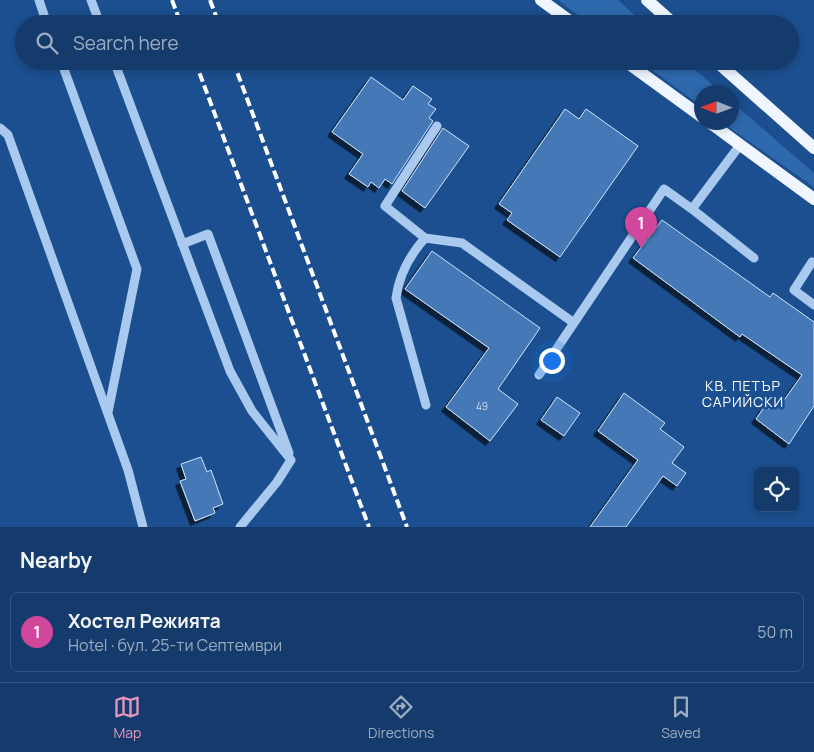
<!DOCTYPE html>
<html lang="en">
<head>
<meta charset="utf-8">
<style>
  :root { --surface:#143b6b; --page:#1d4271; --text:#f1f3f6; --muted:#9dadc1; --line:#33557e; --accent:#e797bd }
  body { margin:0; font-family:Manrope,sans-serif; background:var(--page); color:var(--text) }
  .controls { position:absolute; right:15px; bottom:15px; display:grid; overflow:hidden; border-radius:8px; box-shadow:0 2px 8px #0003 }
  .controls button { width:45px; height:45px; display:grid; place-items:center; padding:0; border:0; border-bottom:1px solid var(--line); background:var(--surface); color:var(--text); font:25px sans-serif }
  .compass { position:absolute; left:694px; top:85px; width:45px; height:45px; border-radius:50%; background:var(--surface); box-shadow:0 2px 8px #0003; rotate:271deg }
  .you { position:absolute; left:551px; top:360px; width:18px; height:18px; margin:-12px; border:4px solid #fff; border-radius:50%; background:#1a73e8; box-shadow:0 0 0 8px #1a73e833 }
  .badge { display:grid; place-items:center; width:32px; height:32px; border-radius:50%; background:var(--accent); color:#fff; font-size:16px; font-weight:700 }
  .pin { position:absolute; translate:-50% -41px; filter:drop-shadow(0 1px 2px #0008) }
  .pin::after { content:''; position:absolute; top:26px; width:18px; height:15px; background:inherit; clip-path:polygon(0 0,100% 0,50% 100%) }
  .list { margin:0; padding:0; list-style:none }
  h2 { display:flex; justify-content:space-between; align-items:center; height:65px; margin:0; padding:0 20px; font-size:21px }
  h2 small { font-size:16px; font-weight:400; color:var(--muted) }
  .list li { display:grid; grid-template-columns:32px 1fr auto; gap:15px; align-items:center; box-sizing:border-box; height:80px; margin:0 10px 10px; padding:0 10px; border:1px solid var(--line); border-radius:8px }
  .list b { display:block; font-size:19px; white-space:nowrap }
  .list p { margin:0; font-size:16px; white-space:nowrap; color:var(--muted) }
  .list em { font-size:16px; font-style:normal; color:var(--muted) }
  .icon { flex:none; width:28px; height:28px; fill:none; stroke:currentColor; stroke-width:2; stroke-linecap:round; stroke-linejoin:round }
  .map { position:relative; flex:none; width:814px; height:527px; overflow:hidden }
  .search { position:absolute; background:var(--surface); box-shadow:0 2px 8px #0003; left:15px; right:15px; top:15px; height:55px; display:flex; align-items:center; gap:12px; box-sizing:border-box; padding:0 18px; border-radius:28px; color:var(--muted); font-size:19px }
  .sheet { height:155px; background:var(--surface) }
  nav { display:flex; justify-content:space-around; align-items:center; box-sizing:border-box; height:70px; border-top:1px solid var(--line); background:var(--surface); font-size:14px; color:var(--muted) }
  nav a { display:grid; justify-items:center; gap:2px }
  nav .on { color:var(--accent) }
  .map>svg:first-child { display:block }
  .green { fill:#2e69ad }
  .building { fill:#4478b7; stroke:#cfe3fa; filter:url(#shadow) }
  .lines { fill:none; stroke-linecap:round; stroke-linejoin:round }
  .minor { stroke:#a9c9ee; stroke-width:9 }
  .major { stroke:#f0f6ff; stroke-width:12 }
  .rail { stroke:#fff; stroke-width:4; stroke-dasharray:9 4; stroke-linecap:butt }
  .labels { text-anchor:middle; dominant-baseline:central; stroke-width:5; stroke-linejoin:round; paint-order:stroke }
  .number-label { font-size:10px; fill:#d0dded }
  .neighbourhood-label { font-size:14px; letter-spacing:1px; fill:#fff; stroke:#1b4f8f }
</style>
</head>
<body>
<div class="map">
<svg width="814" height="527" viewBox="0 0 814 527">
  <defs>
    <filter id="shadow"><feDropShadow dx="-4.5" dy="4.5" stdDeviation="0" flood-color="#0009"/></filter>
  </defs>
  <rect width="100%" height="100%" fill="#1b4f8f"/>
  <path class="green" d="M558 0H618L644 24H590Z
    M640 61H685L721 92H702L701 106Z
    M732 102 814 173V187L723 123 732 122Z"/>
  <path class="building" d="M371 77 403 100 413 86 432 99 428 104 436 109 429 118 433 121 392 184 385 179 379 188 371 182 368 187 349 174 363 154 332 132Z
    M565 109 579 119 586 109 638 146 560 257 507 220 512 213 499 204Z
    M443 128 469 146 425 208 402 191Z
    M662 220 770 297 773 293 814 322V406L789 444 756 419 765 406 769 409 777 399 782 403 802 375 742 334 740 337 633 258Z
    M432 251 540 328 498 389 518 404 490 441 446 407 489 348 405 289Z
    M624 393 665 423 660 429 684 447 672 463 686 473 677 486 663 476 626 527H590L638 460 598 431Z
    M557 397 580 413 564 436 541 420Z
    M201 457 207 472 211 470 223 504 213 508 215 513 195 521 180 481 186 479 181 464Z"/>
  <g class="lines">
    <path class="minor" d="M39 0 47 24
      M91 0 100 24
      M61 61 137 269 108 412
      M114 61 230 371 252 411 291 460 277 482 240 527
      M0 128 8 135 128 470 143 527
      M740 145 692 209 754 258
      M425 238 385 206 437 126
      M182 244 208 234 289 453
      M814 263 812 262 794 290 814 305
      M539 375 664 189 692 209
      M426 405 396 298C399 275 409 256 425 238L462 243 574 323"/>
    <path class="major" d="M541 0 574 24
      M647 0 674 24
      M625 61 702 117
      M716 61 814 148
      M709 122 814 199"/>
    <path class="rail" d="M172 0 181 24
      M210 0 219 24
      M195 61 369 527
      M233 61 407 527"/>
  </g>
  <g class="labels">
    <g class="number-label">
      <text x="482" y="406">49</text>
    </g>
    <g class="neighbourhood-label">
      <text x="743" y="385">КВ. ПЕТЪР<tspan x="743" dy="16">САРИЙСКИ</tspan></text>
    </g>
  </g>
</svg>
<div class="controls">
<button><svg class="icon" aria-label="locate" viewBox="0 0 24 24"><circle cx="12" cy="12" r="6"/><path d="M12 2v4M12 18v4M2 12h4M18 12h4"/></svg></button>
</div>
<svg class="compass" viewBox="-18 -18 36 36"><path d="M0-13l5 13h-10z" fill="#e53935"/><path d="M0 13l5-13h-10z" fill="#9dadc1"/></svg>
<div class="you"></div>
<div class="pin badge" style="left:641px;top:248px;background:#d1479c">1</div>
<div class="search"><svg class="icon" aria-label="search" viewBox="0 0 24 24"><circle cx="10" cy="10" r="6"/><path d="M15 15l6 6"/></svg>Search here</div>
</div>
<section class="sheet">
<h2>Nearby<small></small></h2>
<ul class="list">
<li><span class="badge" style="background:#d1479c">1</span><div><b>Хостел Режията</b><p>Hotel · бул. 25-ти Септември</p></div><em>50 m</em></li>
</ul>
</section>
<nav>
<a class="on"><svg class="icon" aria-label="map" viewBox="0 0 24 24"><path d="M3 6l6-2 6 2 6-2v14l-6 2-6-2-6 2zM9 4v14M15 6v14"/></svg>Map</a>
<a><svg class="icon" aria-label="directions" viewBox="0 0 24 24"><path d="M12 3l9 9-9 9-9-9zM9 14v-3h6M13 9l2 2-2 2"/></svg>Directions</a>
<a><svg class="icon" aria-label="saved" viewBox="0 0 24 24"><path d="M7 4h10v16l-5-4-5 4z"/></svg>Saved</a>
</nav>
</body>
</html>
